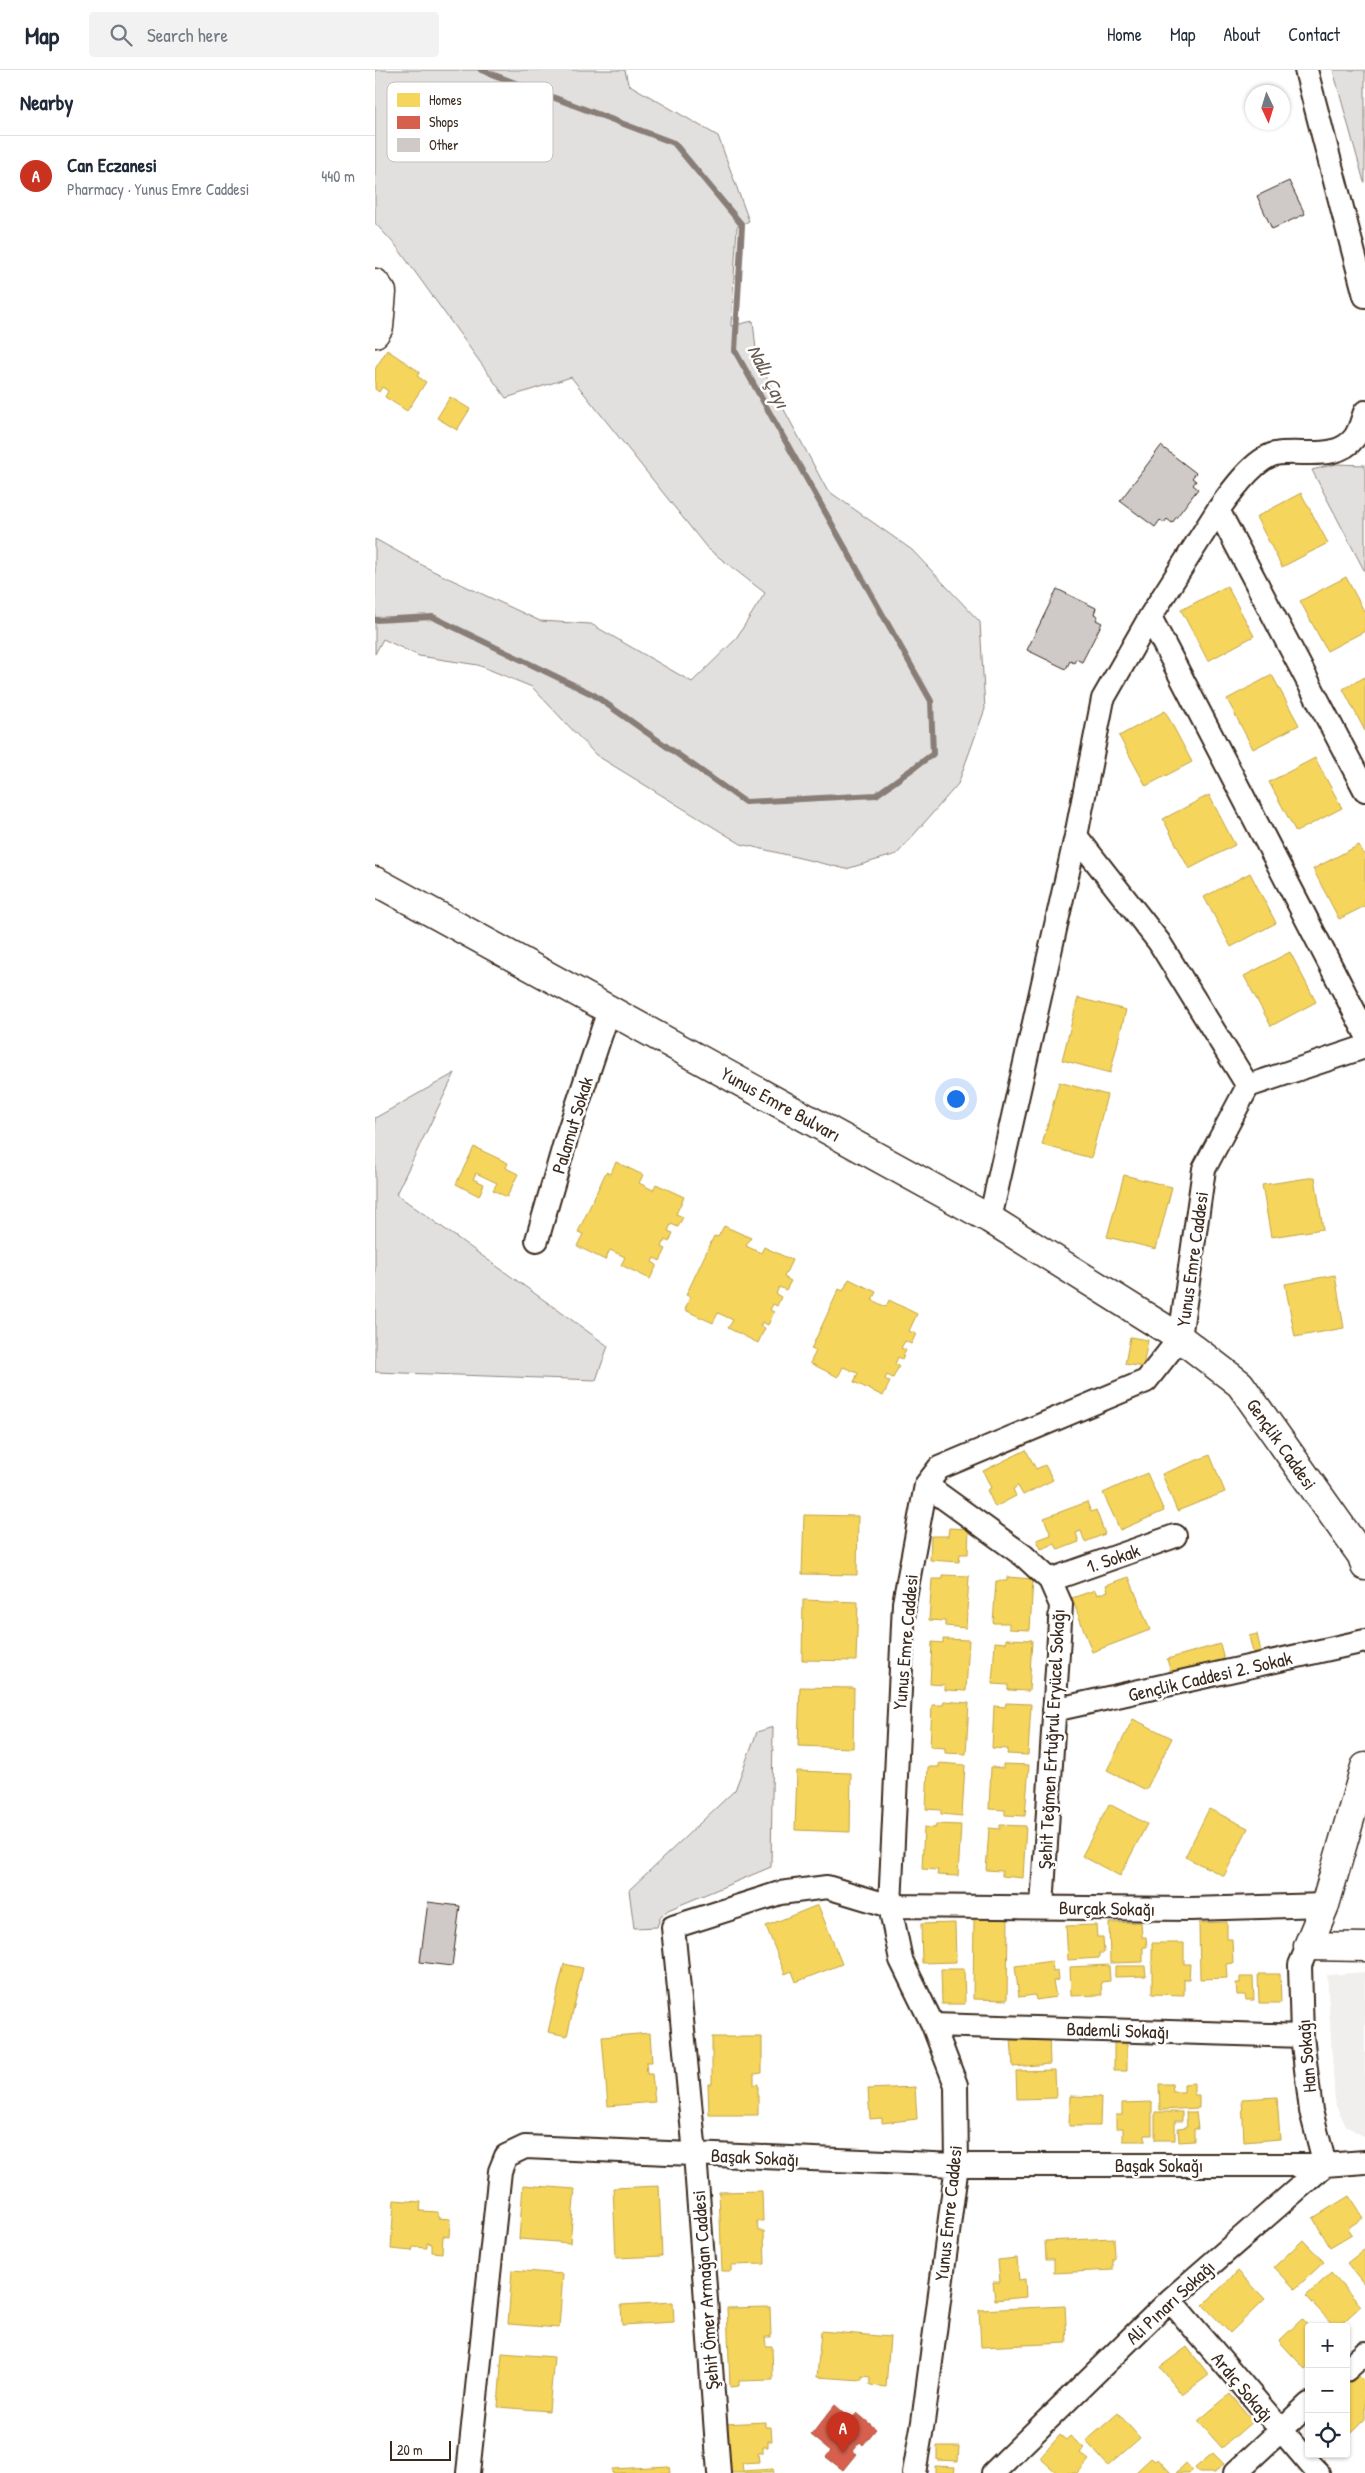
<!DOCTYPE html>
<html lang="en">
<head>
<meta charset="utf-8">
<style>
  :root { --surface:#fff; --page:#f2f2f3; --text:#1f2937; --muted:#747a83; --line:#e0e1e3; --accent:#c8321e }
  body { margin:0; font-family:"Patrick Hand",sans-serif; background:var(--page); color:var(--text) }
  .controls { position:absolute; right:15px; bottom:15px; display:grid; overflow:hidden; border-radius:5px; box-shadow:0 1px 4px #0004 }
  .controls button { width:45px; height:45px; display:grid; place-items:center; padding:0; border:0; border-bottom:1px solid var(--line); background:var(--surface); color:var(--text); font:25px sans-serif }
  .compass { position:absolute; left:870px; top:15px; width:45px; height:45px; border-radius:50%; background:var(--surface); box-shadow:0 1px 4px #0004; rotate:176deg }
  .scale { position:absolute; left:15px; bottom:12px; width:61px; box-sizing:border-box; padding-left:5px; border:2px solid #3b2a1e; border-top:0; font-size:14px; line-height:18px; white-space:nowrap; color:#3b2a1e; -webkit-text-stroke:4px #fff; paint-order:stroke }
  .you { position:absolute; left:580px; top:1028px; width:18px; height:18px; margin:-12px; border:4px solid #fff; border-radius:50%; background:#1a73e8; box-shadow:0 0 0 8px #1a73e833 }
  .badge { display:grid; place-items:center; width:32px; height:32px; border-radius:50%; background:var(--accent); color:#fff; font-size:16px; font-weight:700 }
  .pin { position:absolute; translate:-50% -41px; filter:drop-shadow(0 1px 2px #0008) }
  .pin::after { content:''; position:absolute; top:26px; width:18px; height:15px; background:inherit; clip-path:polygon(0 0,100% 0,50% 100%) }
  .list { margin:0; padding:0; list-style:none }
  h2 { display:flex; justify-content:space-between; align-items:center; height:65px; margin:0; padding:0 20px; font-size:21px }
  h2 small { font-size:16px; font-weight:400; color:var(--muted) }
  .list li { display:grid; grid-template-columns:32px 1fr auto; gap:15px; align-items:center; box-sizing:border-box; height:80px; padding:0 20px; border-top:1px solid var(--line) }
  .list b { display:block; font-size:19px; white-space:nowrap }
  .list p { margin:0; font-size:16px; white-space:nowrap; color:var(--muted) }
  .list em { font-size:16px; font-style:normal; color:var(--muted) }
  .icon { flex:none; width:28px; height:28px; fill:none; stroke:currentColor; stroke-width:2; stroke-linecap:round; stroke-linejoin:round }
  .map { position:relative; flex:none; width:990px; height:2403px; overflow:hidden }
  header { display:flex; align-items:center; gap:30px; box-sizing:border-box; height:70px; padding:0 25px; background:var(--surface); border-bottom:1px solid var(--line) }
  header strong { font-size:24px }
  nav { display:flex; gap:28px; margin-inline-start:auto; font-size:18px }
  .search { width:350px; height:45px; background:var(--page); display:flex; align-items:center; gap:12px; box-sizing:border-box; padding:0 18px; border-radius:5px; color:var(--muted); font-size:19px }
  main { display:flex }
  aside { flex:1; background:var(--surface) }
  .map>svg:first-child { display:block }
  .built { fill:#f1efee }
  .green { fill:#e2e0de; stroke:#8e857e }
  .homes { fill:#f6d55c; stroke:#bea249 }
  .shops { fill:#d6604d; stroke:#a8503f }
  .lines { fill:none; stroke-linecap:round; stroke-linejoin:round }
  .stream { stroke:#887e77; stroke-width:6 }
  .building { fill:#cfcac7; stroke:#3b2a1e }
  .minor-casing { stroke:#3b2a1e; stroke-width:26 }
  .tertiary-casing { stroke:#3b2a1e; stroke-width:31 }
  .minor { stroke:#fff; stroke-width:22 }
  .tertiary { stroke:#fff; stroke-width:28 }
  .labels { text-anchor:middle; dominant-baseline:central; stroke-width:5; stroke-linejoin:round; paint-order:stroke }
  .street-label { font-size:19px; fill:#3b2a1e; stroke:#fff }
  .water-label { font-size:20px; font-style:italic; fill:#685b52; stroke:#fff }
  .key { fill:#fff; stroke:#c4bfbc; stroke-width:1 }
  .key-label { font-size:14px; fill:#3b2a1e }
</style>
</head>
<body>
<header>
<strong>Map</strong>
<div class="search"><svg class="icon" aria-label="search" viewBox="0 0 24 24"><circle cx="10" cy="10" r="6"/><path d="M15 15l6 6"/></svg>Search here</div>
<nav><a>Home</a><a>Map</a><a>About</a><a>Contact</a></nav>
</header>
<main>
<aside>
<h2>Nearby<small></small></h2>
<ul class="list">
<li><span class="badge">A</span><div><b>Can Eczanesi</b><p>Pharmacy · Yunus Emre Caddesi</p></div><em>440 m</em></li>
</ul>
</aside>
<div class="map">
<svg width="990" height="2403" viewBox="0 0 990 2403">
  <rect width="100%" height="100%" fill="#fff"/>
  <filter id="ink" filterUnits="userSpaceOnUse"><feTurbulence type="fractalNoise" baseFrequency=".02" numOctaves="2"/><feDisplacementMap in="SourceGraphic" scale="10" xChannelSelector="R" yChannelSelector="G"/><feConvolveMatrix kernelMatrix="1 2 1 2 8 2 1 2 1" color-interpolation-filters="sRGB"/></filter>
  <g filter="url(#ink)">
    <path class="built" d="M990 1902V2067L971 2056 960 2034 952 1905Z"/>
    <path class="green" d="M0 0H250L253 14 343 66 374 151 362 157 356 256 378 251 382 289 452 420 537 480 605 552 610 639 583 714 522 784 471 799 366 774 221 685 157 617 103 595 44 586 8 569 0 584V469L58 501 165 551 216 554 317 612 360 570 390 523 332 478 196 307 131 328 22 177 0 153Z
      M958 0H990V112H989Z
      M961 394 990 395V502L937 400Z
      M80 1003 21 1124 233 1276 221 1310 0 1302V1048Z
      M398 1657 396 1797 293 1840 285 1848 282 1857 259 1858 254 1820 360 1720 382 1662Z"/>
    <path class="homes" d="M12 280 45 302 42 306 51 312 32 341 10 327 13 321 7 317 4 322 0 319V299Z
      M75 327 95 339 82 360 62 348Z
      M926 423 953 473 907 497 881 447Z
      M971 507 990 543V561L952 581 925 531Z
      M852 516 879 566 833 591 806 540Z
      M897 605 924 655 878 679 852 629Z
      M990 607V661L968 619Z
      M790 641 817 692 771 716 744 666Z
      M940 688 967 738 921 762 894 712Z
      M834 725 860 775 814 799 788 749Z
      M984 775 990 787V836L964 849 938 799Z
      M875 803 901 853 856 877 829 827Z
      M915 882 941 932 896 956 869 906Z
      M703 928 751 940 735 1003 687 990Z
      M684 1012 732 1025 716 1088 667 1075Z
      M99 1077 133 1093 131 1098 143 1104 132 1127 118 1120 122 1113 101 1103 98 1109 109 1114 104 1126 81 1114Z
      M241 1092 268 1105 264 1113 278 1120 281 1114 309 1127 301 1144 308 1147 303 1157 296 1154 293 1161 298 1163 294 1172 290 1170 287 1177 291 1179 285 1191 279 1188 277 1192 282 1195 275 1209 246 1195 250 1187 235 1180 230 1190 202 1176 208 1164 203 1162 231 1102 235 1104Z
      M749 1105 797 1117 781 1179 732 1167Z
      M940 1107 948 1159 896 1167 887 1115Z
      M349 1156 376 1168 371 1176 386 1183 389 1177 417 1190 409 1207 416 1211 411 1220 404 1217 401 1224 406 1227 402 1236 398 1234 395 1240 399 1242 393 1255 387 1252 385 1256 390 1258 383 1273 353 1258 358 1250 343 1243 338 1253 310 1240 315 1227 311 1225 339 1166 343 1167Z
      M960 1205 969 1258 920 1267 910 1214Z
      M474 1209 501 1222 497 1230 511 1237 514 1230 542 1244 534 1261 541 1264 536 1274 530 1271 526 1278 531 1280 527 1289 523 1287 520 1294 524 1296 518 1308 512 1305 510 1309 515 1312 508 1326 479 1312 483 1303 468 1297 463 1307 435 1293 441 1281 436 1279 464 1219 468 1221Z
      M755 1267 773 1270 768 1297 750 1294Z
      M651 1380 661 1399 670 1395 678 1410 648 1425 643 1416 638 1419 641 1426 620 1437 612 1420 616 1418 608 1401Z
      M835 1385 850 1422 802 1441 787 1404Z
      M772 1403 789 1441 745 1460 728 1423Z
      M712 1432 716 1442 721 1440 730 1464 710 1472 706 1461 701 1463 704 1472 683 1480 680 1474 666 1479 662 1470 676 1465 669 1448Z
      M429 1445 483 1446 482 1505 427 1504Z
      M574 1458 594 1459 593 1484H585L584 1492 555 1490 556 1466H573Z
      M568 1505 594 1506 591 1558 570 1556V1551L554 1550 557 1509H568Z
      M632 1507 658 1509 655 1560 634 1559V1553H618L621 1511H632Z
      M754 1507 775 1560 717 1582 697 1528 720 1520 722 1525 733 1521 731 1515Z
      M428 1530 483 1532 481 1591 427 1590Z
      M882 1564 887 1586 879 1587 874 1566Z
      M568 1569 594 1570 591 1621 570 1620V1615L555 1614 557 1572 568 1573Z
      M631 1569 657 1570 654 1621 633 1620V1615L617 1614 620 1572 631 1573Z
      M845 1574 849 1589 796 1603 792 1589Z
      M425 1617 479 1618 478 1678 423 1676Z
      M569 1631 594 1633 591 1684 570 1683V1678L555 1677 557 1635H568Z
      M631 1633 656 1634 653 1685 632 1684 633 1679 617 1678 619 1636 630 1637Z
      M758 1649 797 1668 771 1720 732 1700Z
      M564 1693 590 1695 587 1746 566 1744V1740L551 1739 553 1697H564Z
      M628 1694 654 1695 650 1746 630 1745V1740L614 1739 616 1697 628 1698Z
      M422 1701 476 1703 475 1762 420 1760Z
      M734 1734 772 1754 745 1806 707 1786Z
      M834 1739 873 1758 849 1806 810 1787Z
      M561 1754 586 1755 583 1806 562 1805 563 1800 547 1799 549 1757 560 1758Z
      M625 1755 651 1756 648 1808 627 1806V1801L611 1800 614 1758 625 1759Z
      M443 1835 467 1894 421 1912 417 1901 410 1904 391 1856Z
      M599 1848H633L632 1930 598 1929Z
      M766 1852 767 1867H771L772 1877H768V1892L735 1893 734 1853Z
      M852 1852V1869H857L858 1893 851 1894 852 1908 825 1909 824 1853Z
      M580 1853 581 1892 547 1893 546 1854Z
      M721 1855 722 1867H728L729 1883H724V1888L693 1890 691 1856Z
      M777 1873H809V1894H815L814 1909H809V1925L777 1924Z
      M677 1891 678 1901 683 1900 684 1910 678 1911 681 1927 661 1930 660 1925 644 1927 640 1896Z
      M189 1894 208 1898 192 1966 173 1962Z
      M734 1895 735 1911 726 1912 727 1925 696 1926 695 1897Z
      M740 1896H770L771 1906 740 1907Z
      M566 1899H589L590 1934H567Z
      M883 1904H905L906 1933H884Z
      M865 1907H878L879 1930H871L870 1925H862L861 1913H865Z
      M275 1963 277 1992H271L272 2004H277L280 2032 233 2036 227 1967Z
      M674 1965 675 1994 638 1997 636 1968Z
      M337 1967H387V2003L379 2004V2015L383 2014V2045H334L333 2014H337Z
      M739 1971H752V2001H739Z
      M680 2000 681 2028 642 2029 641 2001Z
      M819 2013V2025H824V2038L785 2040 784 2014H797L798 2022H809V2014Z
      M540 2017 542 2049 507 2053V2048L495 2049 493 2019Z
      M695 2026 726 2027 725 2056H694Z
      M902 2027 905 2069 869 2072 867 2029Z
      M777 2032V2065H770V2071H748V2058H741V2045H747V2033Z
      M780 2042H807V2051H800V2070H780Z
      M811 2042H821L823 2059H819V2071L804 2072 803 2058 812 2057Z
      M148 2115 200 2119 195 2173 144 2169Z
      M284 2116 287 2186 241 2188 238 2118Z
      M387 2121 388 2151H382L383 2161H389L390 2194 356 2195V2201H347L344 2122Z
      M974 2126 988 2148 973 2158 977 2164 955 2177 938 2148Z
      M19 2130 46 2132 45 2141 63 2142V2148L75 2149 74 2167 68 2166 67 2183 57 2182V2174L52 2173V2178L38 2177 37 2181 16 2179Z
      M739 2168 740 2189H738V2200L679 2203V2189H671L670 2171Z
      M928 2170 949 2192 920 2219 899 2197Z
      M990 2179V2215L972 2193Z
      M642 2188 644 2210 650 2209 651 2227 620 2230 618 2212H625L623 2190Z
      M137 2200 188 2204 184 2258 133 2254Z
      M863 2201 890 2229 855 2263 828 2235Z
      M956 2203 986 2236 963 2257H960L931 2226Z
      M298 2232 299 2252 247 2255 246 2235Z
      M690 2236 692 2273 606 2277 604 2240Z
      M395 2237 396 2267H390L391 2276H397L398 2310 364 2311V2316L355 2317 352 2238Z
      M927 2249 934 2257V2295L930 2299 904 2271Z
      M446 2261 515 2267 511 2317 495 2315V2307L487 2306V2310L442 2307Z
      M812 2277 834 2305 807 2325 785 2297Z
      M127 2283 179 2287 174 2341 123 2337Z
      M982 2304 990 2312V2349L971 2368V2315Z
      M855 2324 878 2351 847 2378 823 2351Z
      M743 2343 765 2368 733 2396 711 2371Z
      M390 2352V2357H396L397 2371H393V2377H388V2383H383L384 2392 367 2393 368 2401 398 2399 399 2403H351L348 2354Z
      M685 2365 691 2370 695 2366 709 2378 705 2383 714 2390 703 2403H682L665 2388Z
      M562 2376H584L583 2391 562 2390Z
      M838 2383 849 2394 839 2403H824L820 2398Z
      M776 2388 780 2391 783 2389 796 2403H760Z
      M811 2393 817 2400 814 2403H801Z
      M294 2396 295 2403H237V2399Z
      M560 2396 580 2397 579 2403H560Z"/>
    <path class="shops" d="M460 2335 476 2349 482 2343 501 2359 488 2375 485 2372 477 2381 481 2384 468 2400 451 2387 456 2381 436 2365Z"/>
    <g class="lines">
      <path class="stream" d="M0 550 58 547 219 625 370 732 501 725 558 684 556 631 360 281 367 155 299 73 106 0"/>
    </g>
    <path class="building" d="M914 111 930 144 897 159 882 126Z
      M786 376 821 403 817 408 821 411 818 415 823 419 797 453 792 449 789 453 785 450 780 457 745 431Z
      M682 519 721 538 719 544 723 546 721 550 727 553 707 592 701 589 699 593 695 591 691 599 652 580Z
      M53 1832 85 1836 77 1896 45 1892Z"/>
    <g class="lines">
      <defs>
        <path id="minor" d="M931 0 990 226
          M843 440C855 423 879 389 900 384 926 379 962 392 980 367 985 360 987 350 990 342
          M775 547 990 962
          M701 766 784 872 873 1016
          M615 1149 701 766 728 629 775 547 843 440 990 720
          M162 1170 191 1069 234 940
          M551 1415 649 1486 675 1510 686 1535 667 1837
          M675 1510 800 1466
          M679 1640 990 1571
          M933 1876 925 1895 927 1966 936 2041 950 2095
          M558 1955 927 1966
          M795 2230 943 2403
          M971 2300 990 2283
          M93 2403 125 2101 131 2086 150 2077 582 2095H950L990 2092
          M344 2403 320 2084 298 1857 405 1823 452 1817 515 1836 815 1839 950 1835
          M539 2403 548 2352 582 2095 581 2015 558 1955 526 1890 515 1836 529 1533 551 1415 564 1398 771 1311 805 1268 829 1099 873 1016 990 977
          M618 2403 795 2230 950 2095
          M860 2403 934 2334"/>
        <path id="tertiary" d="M0 213 7 222 4 257 0 263
          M0 811 615 1149 805 1268 865 1314 987 1486 990 1496
          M990 1697 950 1835 933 1876 990 1877"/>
      </defs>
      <use href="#minor" class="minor-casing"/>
      <use href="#tertiary" class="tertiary-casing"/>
      <use href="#minor" class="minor"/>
      <use href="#tertiary" class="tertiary"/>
    </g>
  </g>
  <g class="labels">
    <g class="street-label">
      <text transform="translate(406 1034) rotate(29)">Yunus Emre Bulvarı</text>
      <text transform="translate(197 1055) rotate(-73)">Palamut Sokak</text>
      <text transform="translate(817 1189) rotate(-82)">Yunus Emre Caddesi</text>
      <text transform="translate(907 1374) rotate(55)">Gençlik Caddesi</text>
      <text transform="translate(738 1488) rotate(-19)">1. Sokak</text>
      <text transform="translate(530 1572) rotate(-85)">Yunus Emre Caddesi</text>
      <text transform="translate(835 1606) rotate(-13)">Gençlik Caddesi 2. Sokak</text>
      <text transform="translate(676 1669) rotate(-87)">Şehit Teğmen Ertuğrul Eryücel Sokağı</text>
      <text transform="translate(732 1838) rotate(1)">Burçak Sokağı</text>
      <text transform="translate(743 1960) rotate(2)">Bademli Sokağı</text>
      <text transform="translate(931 1986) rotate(-95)">Han Sokağı</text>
      <text transform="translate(380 2087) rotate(3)">Başak Sokağı</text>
      <text x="784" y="2095">Başak Sokağı</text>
      <text transform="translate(573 2143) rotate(-84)">Yunus Emre Caddesi</text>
      <text transform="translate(330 2220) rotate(-94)">Şehit Ömer Armağan Caddesi</text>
      <text transform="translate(795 2232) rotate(-43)">Ali Pınarı Sokağı</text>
      <text transform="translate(868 2317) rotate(50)">Ardıç Sokağı</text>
    </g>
    <g class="water-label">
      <text transform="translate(394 306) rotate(63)">Nallı Çayı</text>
    </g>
  </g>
  <rect x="12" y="12" width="166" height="80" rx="8" class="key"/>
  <rect x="22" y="23" width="23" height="14" fill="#f6d55c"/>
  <rect x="22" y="46" width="23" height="13" fill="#d6604d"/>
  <rect x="22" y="68" width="23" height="14" fill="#cfcac7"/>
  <g class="key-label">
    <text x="54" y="35">Homes</text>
    <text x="54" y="57">Shops</text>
    <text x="54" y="80">Other</text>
  </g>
</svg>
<div class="controls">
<button>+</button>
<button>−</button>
<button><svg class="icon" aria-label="locate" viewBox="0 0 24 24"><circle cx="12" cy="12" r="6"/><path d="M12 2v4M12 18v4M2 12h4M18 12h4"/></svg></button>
</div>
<svg class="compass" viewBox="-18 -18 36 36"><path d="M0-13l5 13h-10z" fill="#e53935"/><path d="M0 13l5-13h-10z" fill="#747a83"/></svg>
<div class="scale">20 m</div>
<div class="you"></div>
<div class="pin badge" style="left:468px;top:2383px">A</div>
</div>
</main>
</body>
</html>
